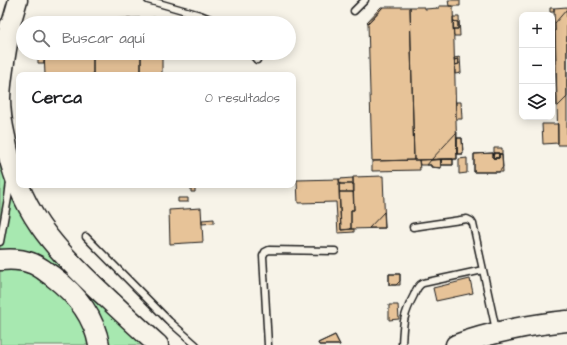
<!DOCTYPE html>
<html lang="es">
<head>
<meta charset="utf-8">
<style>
  :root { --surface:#fff; --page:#f6f6f6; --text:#202124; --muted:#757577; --line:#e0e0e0 }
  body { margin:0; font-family:"Architects Daughter",sans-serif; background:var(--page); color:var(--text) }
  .controls { position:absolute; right:12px; top:12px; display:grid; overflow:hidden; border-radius:8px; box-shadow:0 2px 10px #0003 }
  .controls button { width:36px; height:36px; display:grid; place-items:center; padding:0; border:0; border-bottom:1px solid var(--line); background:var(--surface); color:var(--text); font:20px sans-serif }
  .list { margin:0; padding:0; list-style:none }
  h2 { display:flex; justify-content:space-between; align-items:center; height:52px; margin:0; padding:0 16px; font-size:17px }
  h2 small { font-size:13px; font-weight:400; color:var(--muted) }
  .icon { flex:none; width:22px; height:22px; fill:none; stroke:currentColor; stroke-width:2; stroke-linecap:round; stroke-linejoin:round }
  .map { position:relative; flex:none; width:567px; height:345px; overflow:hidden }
  .search { position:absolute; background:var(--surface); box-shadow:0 2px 10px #0003; left:16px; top:16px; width:280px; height:44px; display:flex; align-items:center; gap:10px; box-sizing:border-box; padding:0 14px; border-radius:22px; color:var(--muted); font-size:15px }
  .panel { position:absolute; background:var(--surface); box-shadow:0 2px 10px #0003; left:16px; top:72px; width:280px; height:116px; border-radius:8px }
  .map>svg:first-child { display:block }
  .green { fill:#a7e8b0; stroke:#628266 }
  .building { fill:#e7c398; stroke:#1c1c1c }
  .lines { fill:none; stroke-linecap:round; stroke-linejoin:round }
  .lane-casing { stroke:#1c1c1c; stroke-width:9 }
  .secondary-casing { stroke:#1c1c1c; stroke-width:21 }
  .primary-casing { stroke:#1c1c1c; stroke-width:23 }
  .lane { stroke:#f7f3e8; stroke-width:6 }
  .secondary { stroke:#f7f3e8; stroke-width:18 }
  .primary { stroke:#f7f3e8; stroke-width:20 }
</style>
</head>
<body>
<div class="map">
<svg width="567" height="345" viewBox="0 0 567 345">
  <rect width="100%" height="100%" fill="#f7f3e8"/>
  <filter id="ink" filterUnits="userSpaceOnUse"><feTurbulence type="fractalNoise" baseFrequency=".025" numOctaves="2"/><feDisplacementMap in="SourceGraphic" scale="8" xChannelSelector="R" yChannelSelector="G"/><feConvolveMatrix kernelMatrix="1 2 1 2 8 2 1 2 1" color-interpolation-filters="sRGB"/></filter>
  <g filter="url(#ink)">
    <path class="green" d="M0 149 4 170 147 345H0Z"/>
    <path class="building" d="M448 0H460V6H449Z
      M439 6H453L457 159 414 160 410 7H425V9L439 8Z
      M381 7H383L368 23 367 22Z
      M383 7H410L414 160 372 161 368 23Z
      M567 7V97L557 107 554 8Z
      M550 8H554V12H550Z
      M567 9V145H558L555 23Z
      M161 17V23H140V18Z
      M453 17H459L460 36H454L453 29H458V22L453 21Z
      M140 18V23H92V19Z
      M453 21 458 22V29H453Z
      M38 53H44V63H38Z
      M44 53H93V75H45Z
      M93 53H141V75H93Z
      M141 53H162V75H141Z
      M460 57 461 73 455 74V65L459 64 458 59 454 60V58Z
      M458 59 459 64 455 65 454 60Z
      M456 102H461L462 119H456Z
      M542 124H558V143L543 144Z
      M457 132V159L431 160Z
      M457 138H462L463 154H457Z
      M457 138H462L463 154H457Z
      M494 148H502V154L494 153Z
      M493 153V158H499V154H502L503 167 499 172H474V154Z
      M493 153V158H499V154H502L503 172H474V154Z
      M494 153H499V158H493Z
      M494 153H499V158H493Z
      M467 158V173L459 174V159Z
      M441 159H453V165H441Z
      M441 159H453V165H441Z
      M441 159V168L431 167V165H420L419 160Z
      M441 159V168L431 167V165H427L431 160Z
      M419 160 420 170 372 171V161Z
      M383 176 385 228 351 229V210H354L353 177Z
      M353 178V184H340L339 179Z
      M339 179 341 230 354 229V232L338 233 336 202 298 203 297 180Z
      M339 184H354V192H339Z
      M191 187H195V192H191Z
      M339 192H353L354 210H351V229L341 230Z
      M178 198H188V202H178Z
      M201 208 203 242 170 244 169 210Z
      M384 212 385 228H369Z
      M214 219V223L202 224V220Z
      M389 274H400V281L396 285H389Z
      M389 274H400V285H389Z
      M470 279 473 293 436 301 433 288Z
      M389 305H398L399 319 389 320Z
      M335 335 340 345H319L318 343Z
      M335 335 340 345H319L318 343Z"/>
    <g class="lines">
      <defs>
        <path id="lane" d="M148 0 200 15 220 23
          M354 11 365 0
          M251 53 257 60
          M413 227 467 219 471 221 473 224 483 270
          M86 237 169 321 196 345
          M0 242 8 198 10 182
          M268 345 263 256 265 252 269 250 335 251
          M402 345C403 323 403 316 414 295 416 290 418 285 423 283L483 270 496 330"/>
        <path id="secondary" d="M6 41 18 0"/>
        <path id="primary" d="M10 26C6 50 1 74 0 98 0 111 2 124 5 137 17 209 53 248 105 296 122 312 140 329 158 345
          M0 260C10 259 21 259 31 263 38 265 45 271 52 276 75 293 94 316 99 345
          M456 345C488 333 533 324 567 321"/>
      </defs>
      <use href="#lane" class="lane-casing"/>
      <use href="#secondary" class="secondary-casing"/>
      <use href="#primary" class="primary-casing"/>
      <use href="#lane" class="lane"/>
      <use href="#secondary" class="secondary"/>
      <use href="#primary" class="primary"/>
    </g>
  </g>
</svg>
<div class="controls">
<button>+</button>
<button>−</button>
<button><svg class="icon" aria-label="layers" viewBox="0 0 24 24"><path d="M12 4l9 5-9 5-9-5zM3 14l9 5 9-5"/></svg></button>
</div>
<div class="search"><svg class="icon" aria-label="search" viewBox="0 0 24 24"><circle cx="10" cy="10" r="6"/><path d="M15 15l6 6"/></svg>Buscar aquí</div>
<section class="panel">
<h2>Cerca<small>0 resultados</small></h2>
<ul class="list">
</ul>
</section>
</div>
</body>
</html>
